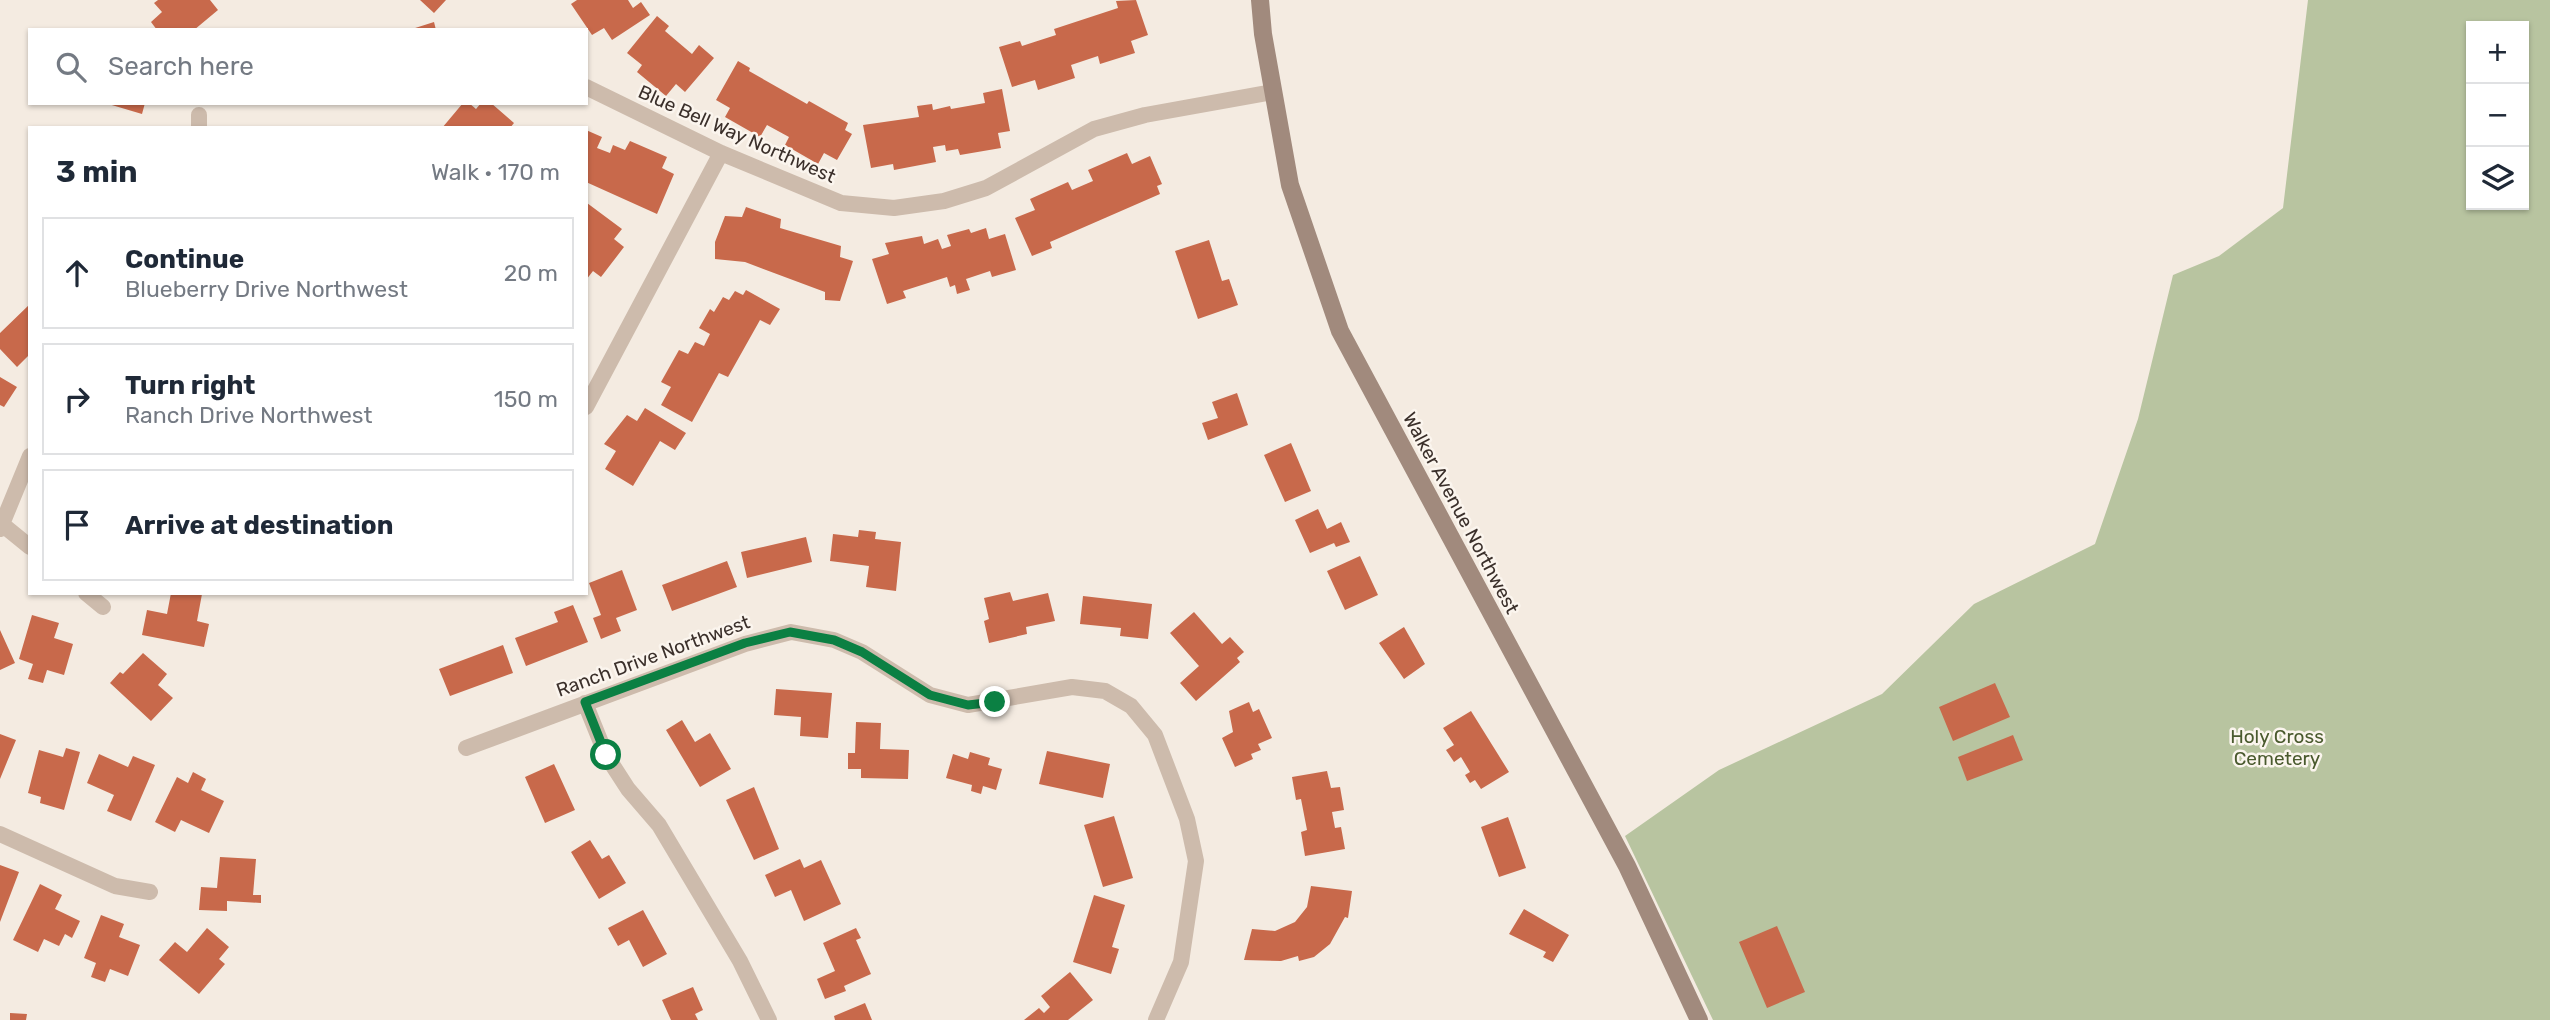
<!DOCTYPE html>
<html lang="en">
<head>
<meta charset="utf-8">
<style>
  :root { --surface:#fff; --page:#f6f6f7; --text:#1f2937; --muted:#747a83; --line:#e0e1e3 }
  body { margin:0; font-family:Rubik,sans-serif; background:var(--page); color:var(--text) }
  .controls { position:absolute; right:21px; top:21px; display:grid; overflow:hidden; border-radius:0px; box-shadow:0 2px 5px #0004 }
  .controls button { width:63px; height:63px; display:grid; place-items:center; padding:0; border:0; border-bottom:2px solid var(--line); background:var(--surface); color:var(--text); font:35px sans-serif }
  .stop { position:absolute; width:21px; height:21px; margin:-16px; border:5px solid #0b8043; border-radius:50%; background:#fff }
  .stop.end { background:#0b8043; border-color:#fff; box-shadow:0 2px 7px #0008 }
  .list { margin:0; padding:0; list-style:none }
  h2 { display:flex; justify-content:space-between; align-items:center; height:91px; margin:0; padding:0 28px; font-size:30px }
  h2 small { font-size:23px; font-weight:400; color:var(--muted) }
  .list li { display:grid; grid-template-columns:46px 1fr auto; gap:21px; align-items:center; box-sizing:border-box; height:112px; margin:0 14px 14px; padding:0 14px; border:2px solid var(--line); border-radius:0px }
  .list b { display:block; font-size:26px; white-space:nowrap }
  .list p { margin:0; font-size:23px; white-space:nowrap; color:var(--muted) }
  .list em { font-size:23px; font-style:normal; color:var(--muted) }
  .icon { flex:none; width:38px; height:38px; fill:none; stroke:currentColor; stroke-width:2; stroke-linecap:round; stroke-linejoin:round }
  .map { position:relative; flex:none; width:2550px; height:1020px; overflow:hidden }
  .search { position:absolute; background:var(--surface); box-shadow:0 2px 5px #0004; left:28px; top:28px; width:560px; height:77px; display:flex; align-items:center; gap:18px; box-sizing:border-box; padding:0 24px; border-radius:0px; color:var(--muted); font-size:26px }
  .panel { position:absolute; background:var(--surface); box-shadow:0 2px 5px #0004; left:28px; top:126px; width:560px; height:469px; border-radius:0px }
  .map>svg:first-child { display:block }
  .green { fill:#b8c4a0; fill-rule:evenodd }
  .building { fill:#c8694b }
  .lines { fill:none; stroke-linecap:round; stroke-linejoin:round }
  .minor { stroke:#cdbbac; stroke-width:16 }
  .secondary { stroke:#a18a7d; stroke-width:18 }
  .route { stroke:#0b8043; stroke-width:9 }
  .labels { text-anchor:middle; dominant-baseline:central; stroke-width:5; stroke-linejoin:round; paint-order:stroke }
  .street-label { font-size:19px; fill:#3b302b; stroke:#fbf5ee }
  .park-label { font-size:19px; fill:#4a5a2e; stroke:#fbf5ee }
</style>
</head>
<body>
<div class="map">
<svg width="2550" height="1020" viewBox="0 0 2550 1020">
  <rect width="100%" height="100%" fill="#f4ebe1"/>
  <path class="green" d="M2308 0H2550V1020H1713L1625 836 1719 770 1882 694 1974 604 2095 544 2138 419 2173 275 2219 256 2283 208ZM2471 26H2524V205H2471Z"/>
  <path class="building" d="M158 0H210L218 10 194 30H157L151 22 162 12 154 3Z
    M420 0H446L434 13Z
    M577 0H628L633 8 641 2 650 15 612 40 604 28 592 35 571 4Z
    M1136 0 1148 35 1131 41 1135 53 1100 64 1098 56 1071 65 1075 78 1038 90 1035 80 1012 87 999 47 1020 41 1022 46 1056 35 1054 29 1118 8 1116 1Z
    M657 16 669 26 665 31 692 54 699 45 714 58 685 92 676 84 666 96 637 72 642 65 627 53Z
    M434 22 436 30H412V29Z
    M738 61 750 68 749 71 807 104 809 101 848 123 845 130 852 134 837 160 824 153 818 164 785 145 789 137 767 125 760 137 725 117 730 108 716 100Z
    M1002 89 1010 131 998 133 1001 148 960 155 958 149 946 151 945 145 933 147 936 162 894 170 893 164 871 168 863 125 919 117 917 106 932 104 933 110 950 106 951 109 985 103 983 93Z
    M105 103H145L142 114Z
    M463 103H469L476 109 481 103H491L514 123 510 128H442Z
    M586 130 602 137 597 148 610 153 613 145 625 150 630 141 667 157 662 168 674 174 657 214 586 182Z
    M1127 153 1132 164 1150 156 1162 184 1157 186 1160 194 1050 242 1052 248 1032 256 1015 218 1035 210 1030 199 1068 182 1072 190 1093 181 1088 170Z
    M587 203 622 229 614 239 624 247 601 277 593 271 586 280Z
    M746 207 781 219 780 228 841 246 840 257 853 261 840 301 825 300V292L745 262 715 259V242L725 216 742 217Z
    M986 228 989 239 1005 234 1016 270 992 277 990 271 966 279 970 290 957 294 955 285 950 287 947 277 903 291 906 298 887 304 872 259 889 254 885 243 922 236 924 244 938 239 942 249 951 246 947 235 969 229 971 233Z
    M1209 240 1222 281 1229 279 1238 305 1198 319 1175 251Z
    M746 290 780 309 770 325 760 320 728 377 719 373 692 422 661 405 671 387 661 382 679 350 688 354 695 342 704 346 710 334 699 328 710 309 714 312 723 297 729 300 735 291 743 295Z
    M30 304V354L17 367 0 349V333Z
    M0 377 17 387 4 407 0 405Z
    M1237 393 1248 425 1208 440 1202 423 1218 418 1212 402Z
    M645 408 686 433 675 450 660 441 633 486 605 469 616 451 604 444 627 415 637 421Z
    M1291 443 1311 491 1285 502 1264 455Z
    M1318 509 1327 529 1341 522 1350 542 1336 547 1334 543 1310 553 1295 520Z
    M859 530 876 532 875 539 901 542 896 591 866 587 869 566 830 561 833 534 858 537Z
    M806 537 812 562 747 578 741 552Z
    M1360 556 1378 595 1345 610 1327 571Z
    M727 561 737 587 672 611 662 585Z
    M622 570 637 610 616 618 621 631 601 639 593 618 601 615 589 583Z
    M1010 592 1013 601 1048 593 1055 621 1026 627 1027 634 989 643 984 621 989 619 984 598Z
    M171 593 202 594 197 621 209 624 204 647 142 635 147 610 167 614Z
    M1083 596 1152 604 1148 639 1120 636 1121 628 1080 624Z
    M573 605 588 642 526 666 515 638 558 622 554 612Z
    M1194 612 1222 644 1230 637 1244 652 1237 658 1240 662 1196 701 1180 683 1199 666 1170 633Z
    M32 615 59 623 54 638 73 644 64 675 47 670 43 683 28 679 33 664 19 659Z
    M1404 627 1425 664 1404 679 1379 643Z
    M0 630 15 663 0 670Z
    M503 645 513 673 450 696 439 669Z
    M143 653 167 674 158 685 173 698 151 721 110 683 120 672 123 674Z
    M1995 683 2010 717 1953 741 1939 707Z
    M776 689 832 693 828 738 800 736 801 717 774 715Z
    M1249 702 1253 712 1259 709 1272 738 1258 744 1261 750 1251 754 1253 759 1235 767 1222 738 1233 732 1229 711Z
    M1471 711 1509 772 1481 789 1475 780 1470 783 1465 775 1470 772 1461 757 1454 762 1446 750 1454 745 1443 728Z
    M682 720 695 742 710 733 731 769 700 787 666 730Z
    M856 722 881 723 880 749 909 750 908 779 861 778V769H848V753H855Z
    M0 734 16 740 0 779Z
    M2013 735 2023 760 1967 781 1958 757Z
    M66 748 80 752 64 810 40 803 41 797 28 793 39 750 63 757Z
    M1047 751 1110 764 1103 798 1039 784Z
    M970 752 990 758 988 765 1002 769 996 790 983 786 981 794 971 791 972 785 946 778 953 754 968 759Z
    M99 754 128 767 133 756 155 765 131 821 107 811 114 795 87 783Z
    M554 764 575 810 545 823 525 777Z
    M1327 771 1331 788 1340 787 1344 810 1332 812 1335 828 1341 827 1345 849 1305 856 1301 832 1307 830 1301 799 1296 800 1292 777Z
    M193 772 206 779 201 790 224 801 209 833 181 820 175 832 155 822 177 777 188 783Z
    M754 787 779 849 754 860 726 800Z
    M1114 816 1133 878 1103 887 1084 825Z
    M1508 817 1526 868 1499 877 1481 827Z
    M590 840 602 859 609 855 626 883 599 899 571 852Z
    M220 857 256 859 253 895H261V903L227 901V911L199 910 201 887 217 888Z
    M800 859 804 868 821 860 841 904 804 921 791 890 775 897 765 875Z
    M0 865 19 872 0 922Z
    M40 884 62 895 55 909 80 921 72 938 65 934 59 946 44 939 38 952 13 940Z
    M1311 886 1352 891 1348 918 1345 917 1330 944 1314 957 1299 961 1298 956 1281 961 1244 960 1252 929 1275 931 1295 922 1307 907Z
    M1094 895 1125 905 1112 947 1119 949 1111 974 1073 962Z
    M1524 909 1569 935 1553 962 1543 957 1546 952 1509 934Z
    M643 910 667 954 643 967 629 940 618 946 608 928Z
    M101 915 124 924 119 937 140 945 128 976 110 969 105 982 91 977 96 963 84 958Z
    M1777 926 1805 992 1767 1008 1739 942Z
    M207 928 229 947 219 959 225 964 199 994 159 960 175 942 187 952Z
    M856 928 861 938 856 940 871 974 844 986 846 991 825 999 817 979 835 971 823 943Z
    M1070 972 1093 1000 1068 1020H1024L1039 1008 1044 1013 1050 1007 1041 996Z
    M693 987 703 1010 695 1014 698 1020H671L662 1000Z
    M865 1003 872 1020H835L834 1016Z
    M10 1013 27 1014 26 1020H10Z"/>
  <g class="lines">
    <path class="minor" d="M586 87 721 153 841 203 894 208 944 201 986 188 1094 129 1145 115 1272 92
      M199 115V128
      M586 407 721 153
      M3 525 30 547
      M0 529 30 456
      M86 593 103 607
      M585 703 606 755 628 789 659 825 740 961 769 1020
      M466 748 745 644 791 632 834 640 862 652 930 695 968 705 1072 687 1105 691 1131 706 1155 735 1187 819 1196 861 1181 962 1156 1020
      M0 834 115 886 150 892"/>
    <path class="secondary" d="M1260 0 1263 34 1290 185 1340 331 1627 866 1699 1020"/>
  </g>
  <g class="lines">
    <path class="route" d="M606 755 585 702 745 643 790 632 834 640 862 652 930 695 968 705 995 702"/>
  </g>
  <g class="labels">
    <g class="street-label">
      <text transform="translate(737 134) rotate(24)">Blue Bell Way Northwest</text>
      <text transform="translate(1461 513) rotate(62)">Walker Avenue Northwest</text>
      <text transform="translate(653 656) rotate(-20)">Ranch Drive Northwest</text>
    </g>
    <g class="park-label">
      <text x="2277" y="736">Holy Cross<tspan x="2277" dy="22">Cemetery</tspan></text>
    </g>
  </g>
</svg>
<div class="controls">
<button>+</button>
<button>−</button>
<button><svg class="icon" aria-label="layers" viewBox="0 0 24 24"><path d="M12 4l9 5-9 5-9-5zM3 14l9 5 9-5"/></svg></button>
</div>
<div class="stop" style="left:606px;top:755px"></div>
<div class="stop end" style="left:995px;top:702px"></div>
<div class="search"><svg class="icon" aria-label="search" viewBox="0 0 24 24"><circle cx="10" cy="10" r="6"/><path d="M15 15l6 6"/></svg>Search here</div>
<section class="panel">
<h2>3 min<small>Walk · 170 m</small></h2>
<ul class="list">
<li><svg class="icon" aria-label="ahead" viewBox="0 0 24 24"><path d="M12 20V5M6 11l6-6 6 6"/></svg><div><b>Continue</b><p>Blueberry Drive Northwest</p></div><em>20 m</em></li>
<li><svg class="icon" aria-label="right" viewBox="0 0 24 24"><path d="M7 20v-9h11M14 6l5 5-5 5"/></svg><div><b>Turn right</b><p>Ranch Drive Northwest</p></div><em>150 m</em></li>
<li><svg class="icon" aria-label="arrive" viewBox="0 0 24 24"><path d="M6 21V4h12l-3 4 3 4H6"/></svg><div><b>Arrive at destination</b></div></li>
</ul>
</section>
</div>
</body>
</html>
